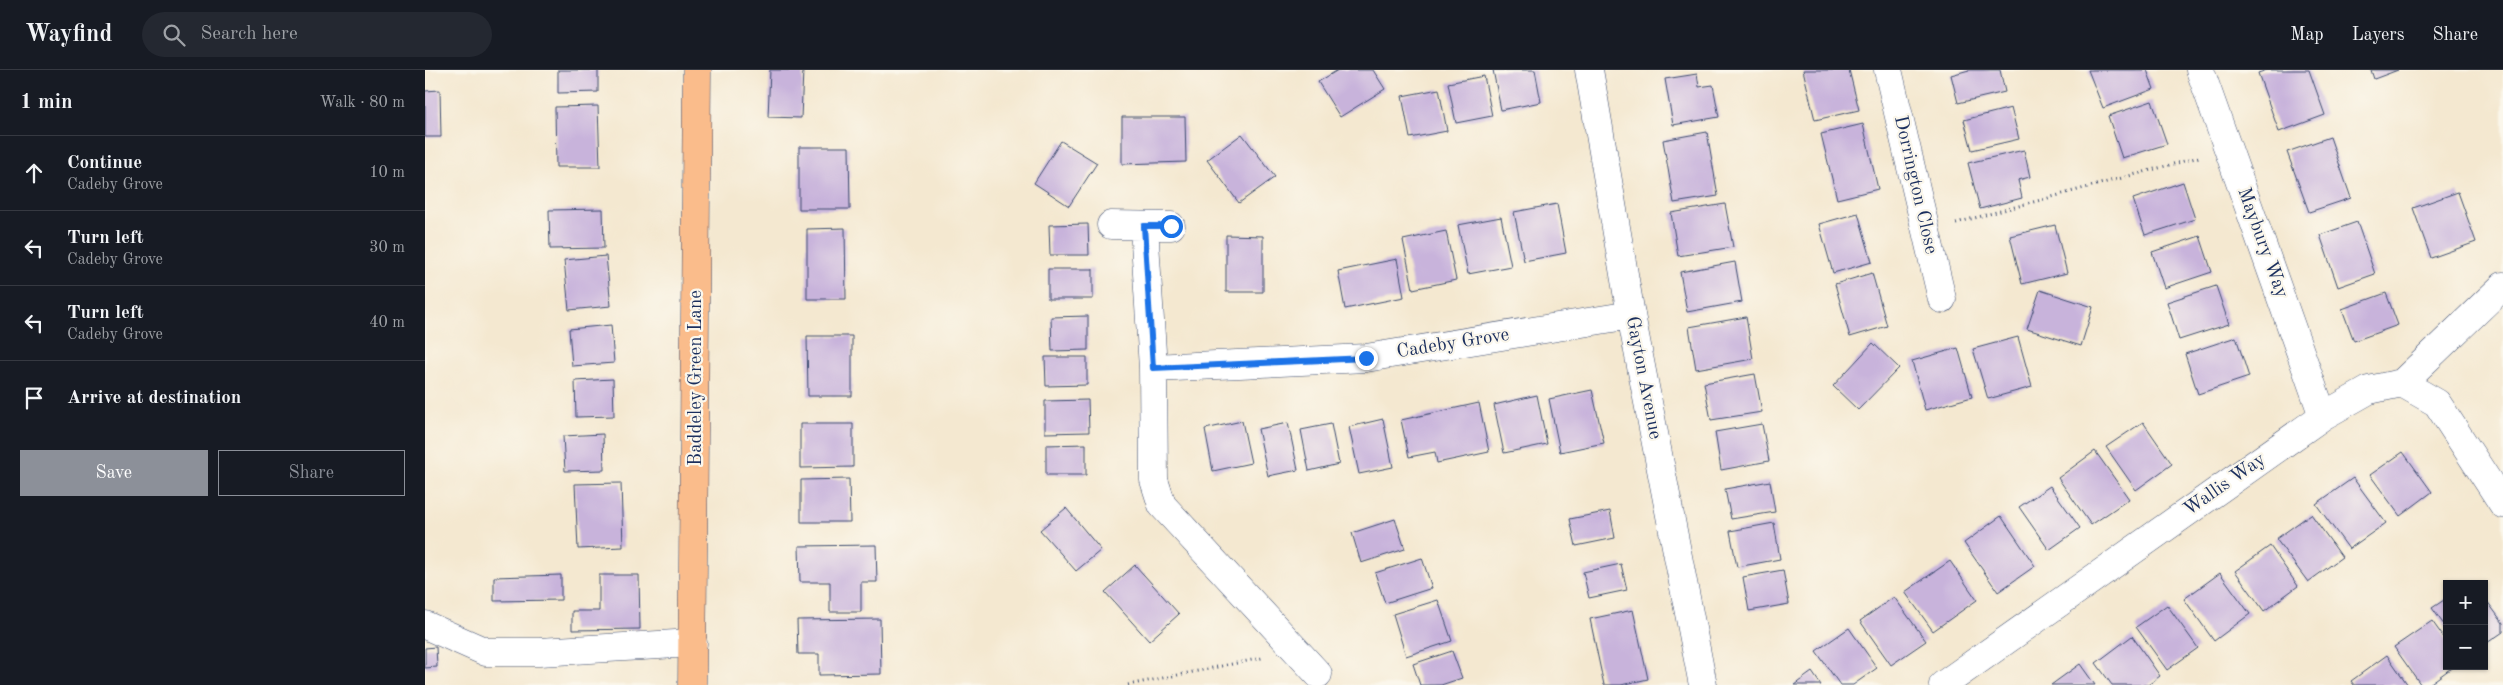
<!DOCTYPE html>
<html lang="en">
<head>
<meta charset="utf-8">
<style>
  :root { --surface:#171b24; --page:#242831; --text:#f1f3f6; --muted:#9ea1a6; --line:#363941; --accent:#8c9099 }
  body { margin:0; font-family:"Old Standard TT",serif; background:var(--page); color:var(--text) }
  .controls { position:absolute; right:15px; bottom:15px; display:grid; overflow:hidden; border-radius:0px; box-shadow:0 1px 4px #0004 }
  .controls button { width:45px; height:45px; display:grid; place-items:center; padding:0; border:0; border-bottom:1px solid var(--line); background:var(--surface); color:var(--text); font:25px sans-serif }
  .stop { position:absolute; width:15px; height:15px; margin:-11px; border:4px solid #1a73e8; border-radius:50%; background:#fff }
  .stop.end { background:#1a73e8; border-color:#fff; box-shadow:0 1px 5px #0008 }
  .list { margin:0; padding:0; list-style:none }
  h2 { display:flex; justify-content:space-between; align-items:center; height:65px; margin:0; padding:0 20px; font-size:21px }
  h2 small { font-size:16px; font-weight:400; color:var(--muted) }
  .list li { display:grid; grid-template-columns:32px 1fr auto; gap:15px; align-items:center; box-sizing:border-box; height:75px; padding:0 20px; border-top:1px solid var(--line) }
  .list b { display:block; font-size:19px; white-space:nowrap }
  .list p { margin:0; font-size:16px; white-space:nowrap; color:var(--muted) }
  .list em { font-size:16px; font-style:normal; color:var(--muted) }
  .actions { display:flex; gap:10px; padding:15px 20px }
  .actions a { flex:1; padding:11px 0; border:1px solid var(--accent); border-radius:0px; text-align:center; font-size:18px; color:var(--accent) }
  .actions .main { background:var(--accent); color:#fff }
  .icon { flex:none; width:28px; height:28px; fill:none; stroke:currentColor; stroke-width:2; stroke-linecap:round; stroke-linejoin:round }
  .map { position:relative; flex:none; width:2078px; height:615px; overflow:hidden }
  header { display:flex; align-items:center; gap:30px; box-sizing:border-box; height:70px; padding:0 25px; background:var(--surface); border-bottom:1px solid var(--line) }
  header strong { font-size:24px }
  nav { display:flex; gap:28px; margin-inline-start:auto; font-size:18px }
  .search { width:350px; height:45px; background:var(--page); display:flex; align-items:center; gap:12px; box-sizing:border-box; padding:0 18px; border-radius:28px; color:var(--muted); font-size:19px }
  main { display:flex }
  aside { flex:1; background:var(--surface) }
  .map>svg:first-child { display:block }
  .building { fill:#c8b3db }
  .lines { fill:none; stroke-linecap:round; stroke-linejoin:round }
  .minor-casing { stroke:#3c4b6f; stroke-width:29 }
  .major-casing { stroke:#3c4b6f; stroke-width:29 }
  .path { stroke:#3c4b6f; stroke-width:3; stroke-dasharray:1 4; stroke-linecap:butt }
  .minor { stroke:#fff; stroke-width:28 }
  .major { stroke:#fabc8b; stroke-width:28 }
  .route { stroke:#1a73e8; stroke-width:6 }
  .labels { text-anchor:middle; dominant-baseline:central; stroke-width:4.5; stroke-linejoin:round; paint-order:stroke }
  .street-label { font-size:19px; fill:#1b2f5e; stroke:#fbf7ec }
</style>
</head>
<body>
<header>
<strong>Wayfind</strong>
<div class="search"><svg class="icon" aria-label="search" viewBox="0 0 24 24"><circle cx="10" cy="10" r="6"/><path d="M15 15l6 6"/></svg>Search here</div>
<nav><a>Map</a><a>Layers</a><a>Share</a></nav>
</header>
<main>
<aside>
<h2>1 min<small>Walk · 80 m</small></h2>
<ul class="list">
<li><svg class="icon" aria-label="ahead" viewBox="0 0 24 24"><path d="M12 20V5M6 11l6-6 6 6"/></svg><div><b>Continue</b><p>Cadeby Grove</p></div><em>10 m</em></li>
<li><svg class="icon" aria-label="left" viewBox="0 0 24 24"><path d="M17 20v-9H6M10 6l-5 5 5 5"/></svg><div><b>Turn left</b><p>Cadeby Grove</p></div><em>30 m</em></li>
<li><svg class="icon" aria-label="left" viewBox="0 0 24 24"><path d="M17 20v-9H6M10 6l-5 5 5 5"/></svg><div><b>Turn left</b><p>Cadeby Grove</p></div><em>40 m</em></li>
<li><svg class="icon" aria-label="arrive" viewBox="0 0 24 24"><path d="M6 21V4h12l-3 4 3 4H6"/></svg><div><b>Arrive at destination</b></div></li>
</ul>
<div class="actions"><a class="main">Save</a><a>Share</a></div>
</aside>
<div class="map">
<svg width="2078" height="615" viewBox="0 0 2078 615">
  <rect width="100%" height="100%" fill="#fbf7ec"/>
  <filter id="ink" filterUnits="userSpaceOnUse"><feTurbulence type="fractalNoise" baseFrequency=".02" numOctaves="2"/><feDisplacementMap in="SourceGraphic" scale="10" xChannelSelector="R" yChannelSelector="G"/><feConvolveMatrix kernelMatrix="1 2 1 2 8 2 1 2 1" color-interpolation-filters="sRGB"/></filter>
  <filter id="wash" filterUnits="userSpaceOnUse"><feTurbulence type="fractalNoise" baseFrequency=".0096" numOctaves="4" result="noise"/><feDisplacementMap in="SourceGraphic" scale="20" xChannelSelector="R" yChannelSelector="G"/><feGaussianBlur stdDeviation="1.12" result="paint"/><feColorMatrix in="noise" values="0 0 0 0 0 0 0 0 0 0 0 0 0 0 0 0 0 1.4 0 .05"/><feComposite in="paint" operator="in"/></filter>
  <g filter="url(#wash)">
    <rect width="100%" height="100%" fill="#f4e8d0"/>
    <g id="blocks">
      <path class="building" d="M133 0H173V22L133 23Z
        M345 0H378L376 48 343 47Z
        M913 0H948L960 19 915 47 893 12Z
        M1068 0H1110L1116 32 1076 40Z
        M1378 0H1424L1434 40 1390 50Z
        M1544 0H1575L1580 22 1533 33 1526 5Z
        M1663 0H1722L1729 19 1678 38Z
        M1842 0H1884L1900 45 1854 62 1833 3Z
        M1946 0H1973L1949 9Z
        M1272 4 1274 17 1288 15 1294 47 1248 55 1240 9Z
        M1059 6 1067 46 1031 53 1023 13Z
        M1014 19 1022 61 985 68 977 26Z
        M15 20 16 67H0V21Z
        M1727 31 1742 74 1697 88 1683 46Z
        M173 36 175 97H131L130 37Z
        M1586 38 1594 69 1547 80 1539 50Z
        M697 47H760L761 92 697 94Z
        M1438 54 1453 119 1412 129 1396 64Z
        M1282 62 1293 126 1249 133 1238 70Z
        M817 64 850 107 814 133 782 90Z
        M1905 67 1926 128 1884 142 1862 82Z
        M636 71 672 93 644 136 609 113Z
        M374 77H424L425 139H374Z
        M1599 80 1605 107 1593 110 1597 128 1555 139 1543 93Z
        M1758 112 1770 149 1720 165 1708 129Z
        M2033 122 2051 172 2006 188 1988 138Z
        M1132 134 1141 183 1099 191 1089 142Z
        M1300 134 1308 177 1253 186 1246 143Z
        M178 139 179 178 125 179 124 140Z
        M1433 143 1447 192 1408 203 1394 154Z
        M1076 147 1086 196 1043 204 1033 155Z
        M1932 152 1950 204 1913 217 1895 165Z
        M663 154 664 185H625L624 155Z
        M1630 155 1642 203 1597 214 1585 166Z
        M420 158 421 229H382V159Z
        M1021 161 1031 210 988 219 978 170Z
        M801 165 838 166V222H801Z
        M1775 166 1787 202 1739 218 1727 182Z
        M181 186 186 236 144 240 139 190Z
        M972 189 979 227 920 239 913 201Z
        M1310 192 1317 232 1262 242 1255 202Z
        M623 199H668V229H623Z
        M1447 203 1462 256 1425 267 1410 214Z
        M1791 216 1804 254 1754 270 1742 232Z
        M1615 220 1668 237 1656 276 1602 259Z
        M1961 223 1973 255 1929 271 1917 239Z
        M663 246V280L627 281 626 247Z
        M1321 247 1328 289 1271 299 1264 257Z
        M186 255 189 293 147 296 144 259Z
        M382 266H427V326H383Z
        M1593 267 1607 317 1563 329 1548 279Z
        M1811 267 1824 307 1773 324 1760 284Z
        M1448 273 1474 298 1433 340 1408 316Z
        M1533 278 1547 327 1500 340 1487 291Z
        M620 287H662V315L621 316Z
        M1330 304 1337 342 1286 350 1279 313Z
        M188 309 189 346 151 347 150 311Z
        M1167 320 1179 373 1135 382 1124 329Z
        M1112 325 1122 374 1079 383 1069 335Z
        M663 330 664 362 620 363V331Z
        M1054 333 1064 382 1012 393 1010 382 984 387 976 350Z
        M958 349 968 397 934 404 924 357Z
        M817 351 826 393 788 401 780 359Z
        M1718 352 1747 394 1711 420 1681 377Z
        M863 353 873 400 843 406 833 359Z
        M375 354H428V397L375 398Z
        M906 354 914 394 884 401 876 360Z
        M1337 354 1344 391 1296 400 1290 362Z
        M178 364 179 400 140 401 138 366Z
        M661 374V405H621V375Z
        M1670 381 1704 429 1666 455 1633 408Z
        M1978 382 2007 422 1975 446 1945 405Z
        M1928 408 1961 453 1924 479 1891 434Z
        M424 409 425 452H376V410Z
        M1345 411 1350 442 1306 449 1300 419Z
        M196 413 198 477 153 479 150 414Z
        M1625 416 1655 458 1624 480 1594 437Z
        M641 438 676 480 651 501 615 460Z
        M1185 441 1190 468 1151 476 1145 449Z
        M1886 444 1917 487 1883 512 1851 469Z
        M1576 446 1610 496 1573 522 1539 473Z
        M970 449 980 479 936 493 927 463Z
        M1349 453 1355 489 1312 497 1305 461Z
        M451 475 452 512H436V542H405V512H375L374 476Z
        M1845 476 1873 516 1839 541 1810 501Z
        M997 488 1007 518 960 533 950 503Z
        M1525 491 1552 530 1508 561 1480 522Z
        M1196 494 1202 520 1164 528 1158 502Z
        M710 495 754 544 724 571 680 522Z
        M1358 500 1364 534 1324 541 1318 507Z
        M1795 503 1825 544 1789 571 1759 529Z
        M136 505V530L69 531V507Z
        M174 505H214L215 559 147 560V541H174Z
        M1469 527 1501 571 1466 595 1435 551Z
        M2059 527 2078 553V562L2059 575Z
        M2022 528V559L2007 538Z
        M1013 530 1027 571 981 586 968 544Z
        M1742 535 1773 578 1742 600 1711 557Z
        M1208 540 1223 609 1196 615H1179L1165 549Z
        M455 549 456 604 394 605V584H373L372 550Z
        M2007 551 2022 572V596H2029L2003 615H1996L1969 577Z
        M1424 558 1452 598 1428 615H1415L1391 581Z
        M1707 566 1735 606 1723 615H1687L1671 593Z
        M11 577 12 597 0 598V578Z
        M1027 581 1037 608 1016 615H995L988 594Z
        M1962 585 1983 615H1929L1926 611Z
        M1655 594 1670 615H1626Z
        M1387 602 1396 615H1369Z"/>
    </g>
  </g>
  <g filter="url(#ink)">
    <use href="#blocks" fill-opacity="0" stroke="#3c4b6f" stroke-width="1"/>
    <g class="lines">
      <defs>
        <path id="minor" d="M1164 0 1206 245 1278 615
          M1463 0 1517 229
          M1775 0 1898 346
          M686 155 746 156
          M719 156 728 298 729 410 737 435 893 604
          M728 298 941 288 1206 245
          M1977 313 2012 333 2078 434
          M0 555 61 582H114L268 573
          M1518 615 1898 346 1944 320 1977 313 2078 216"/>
        <path id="major" d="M267 615 272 0"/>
      </defs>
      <use href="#minor" class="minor-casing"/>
      <use href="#major" class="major-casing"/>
      <path class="path" d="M1531 153 1774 87
        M703 615 837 588"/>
      <use href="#minor" class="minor"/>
      <use href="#major" class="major"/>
    </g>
  </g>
  <g class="lines" filter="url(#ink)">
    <path class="route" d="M746 156H719L728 298 941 288"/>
  </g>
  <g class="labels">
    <g class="street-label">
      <text transform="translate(1490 115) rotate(77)">Dorrington Close</text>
      <text transform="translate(1837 173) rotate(70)">Maybury Way</text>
      <text transform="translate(1028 274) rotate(-9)">Cadeby Grove</text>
      <text transform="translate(271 308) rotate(-90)">Baddeley Green Lane</text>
      <text transform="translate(1218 308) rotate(79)">Gayton Avenue</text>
      <text transform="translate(1800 415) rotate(-35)">Wallis Way</text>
    </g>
  </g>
</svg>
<div class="controls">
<button>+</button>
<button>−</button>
</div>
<div class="stop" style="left:746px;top:156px"></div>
<div class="stop end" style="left:941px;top:288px"></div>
</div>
</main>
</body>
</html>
